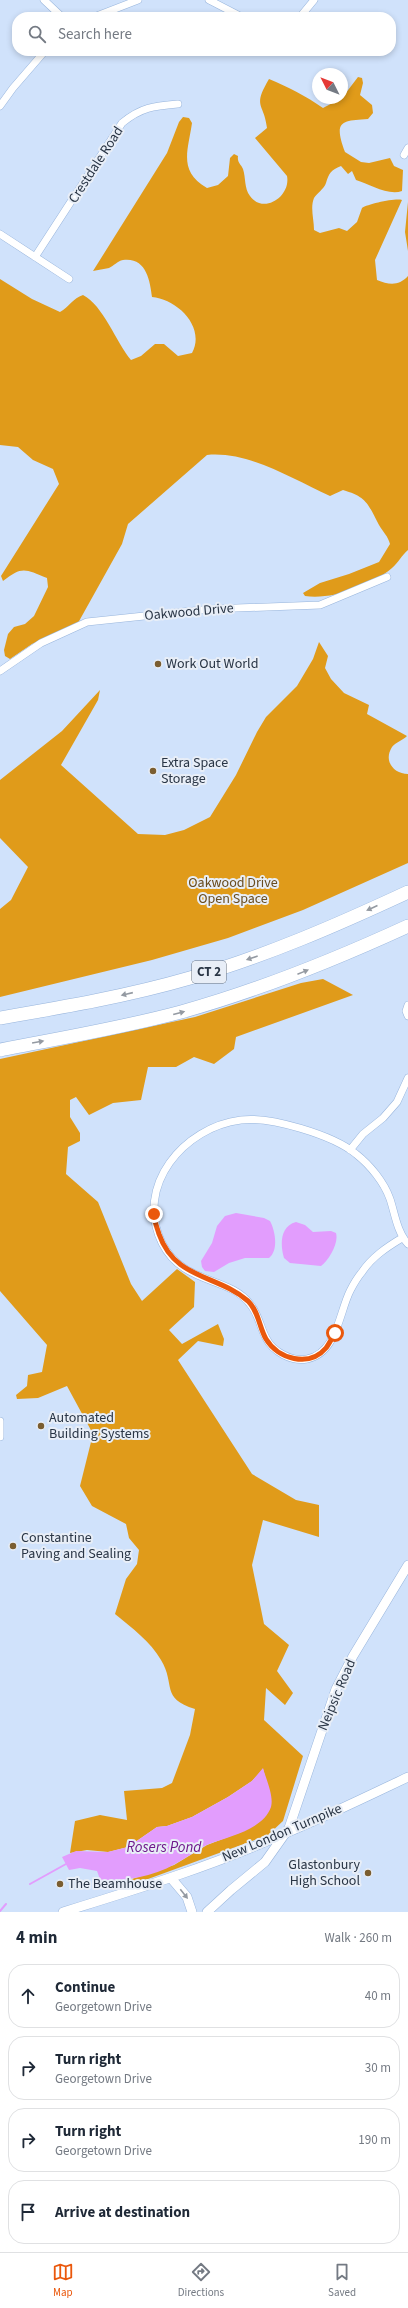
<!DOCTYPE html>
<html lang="en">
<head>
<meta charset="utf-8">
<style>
  :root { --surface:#fff; --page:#f6f6f7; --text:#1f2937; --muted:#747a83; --line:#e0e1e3; --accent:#ea580c }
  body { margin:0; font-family:"Source Sans 3",sans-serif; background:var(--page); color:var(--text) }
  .compass { position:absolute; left:312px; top:68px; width:36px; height:36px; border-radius:50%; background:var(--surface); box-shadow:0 2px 6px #0003; rotate:312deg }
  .stop { position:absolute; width:12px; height:12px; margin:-9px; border:3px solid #ea580c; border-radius:50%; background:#fff }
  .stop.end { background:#ea580c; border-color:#fff; box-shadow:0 1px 4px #0008 }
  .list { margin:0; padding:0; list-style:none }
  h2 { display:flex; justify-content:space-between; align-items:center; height:52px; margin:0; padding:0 16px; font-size:17px }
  h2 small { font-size:13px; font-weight:400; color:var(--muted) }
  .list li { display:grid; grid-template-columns:26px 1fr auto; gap:12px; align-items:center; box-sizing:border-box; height:64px; margin:0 8px 8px; padding:0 8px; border:1px solid var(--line); border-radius:16px }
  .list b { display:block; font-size:15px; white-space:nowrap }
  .list p { margin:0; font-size:13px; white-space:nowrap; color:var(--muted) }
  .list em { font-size:13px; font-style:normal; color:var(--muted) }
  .icon { flex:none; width:22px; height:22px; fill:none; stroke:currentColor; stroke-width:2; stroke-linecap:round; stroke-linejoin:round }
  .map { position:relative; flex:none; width:408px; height:1912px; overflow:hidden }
  .search { position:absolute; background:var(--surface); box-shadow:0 2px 6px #0003; left:12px; right:12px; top:12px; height:44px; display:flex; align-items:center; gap:10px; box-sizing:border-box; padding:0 14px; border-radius:16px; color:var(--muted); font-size:15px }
  .sheet { height:340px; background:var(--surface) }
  nav { display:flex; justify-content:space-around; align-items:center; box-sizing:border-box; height:56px; border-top:1px solid var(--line); background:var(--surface); font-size:11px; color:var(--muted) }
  nav a { display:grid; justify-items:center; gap:2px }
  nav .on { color:var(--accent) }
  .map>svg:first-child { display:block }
  .forest { fill:#e09b1a }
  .water { fill:#e29dfd }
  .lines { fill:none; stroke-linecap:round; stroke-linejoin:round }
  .stream { stroke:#e29dfd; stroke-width:2 }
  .minor-casing { stroke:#98b5dc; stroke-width:8 }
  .tertiary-casing { stroke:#98b5dc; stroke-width:10 }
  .motorway-casing { stroke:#98b5dc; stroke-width:14 }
  .minor { stroke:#fff; stroke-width:7 }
  .tertiary { stroke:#fff; stroke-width:9 }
  .motorway { stroke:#fff; stroke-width:13 }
  .oneway { fill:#949aa2 }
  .route { stroke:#ea580c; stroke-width:5 }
  .poi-dot { fill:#7a5d30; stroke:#e8eef7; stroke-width:1.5 }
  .labels { text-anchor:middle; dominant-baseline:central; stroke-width:4; stroke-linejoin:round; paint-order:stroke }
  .shield { fill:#e8eef7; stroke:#626c7a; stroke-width:1 }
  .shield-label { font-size:13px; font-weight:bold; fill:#293545 }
  .street-label { font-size:14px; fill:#293545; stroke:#e8eef7 }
  .poi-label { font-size:14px; fill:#293545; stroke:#e8eef7; text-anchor:start }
  .park-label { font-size:14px; fill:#694c1f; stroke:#e8eef7 }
  .water-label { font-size:15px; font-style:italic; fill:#6e188a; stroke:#e8eef7 }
</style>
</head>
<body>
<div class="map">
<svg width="408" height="1912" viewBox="0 0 408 1912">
  <rect width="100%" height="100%" fill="#d0e2fb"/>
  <path class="forest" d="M358 77 362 78 363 83 360 95 372 105 373 113 368 119C342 121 333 120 345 152L361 162 369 163 390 158 394 166 403 170 402 191C388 196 369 184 356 180L352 171 348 174 341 166C331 170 329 173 326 183 324 189 317 193 314 198 310 208 314 219 314 230L320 233 339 228 347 231 357 222 362 208C368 204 395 198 402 200L375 260 377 280C389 285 399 286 408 276V550C402 555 398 563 392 568 371 586 332 600 305 596L303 593 320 583 349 574 379 562 390 544C388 536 383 532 379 525 368 504 367 497 343 490L330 496C292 479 249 451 207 455L128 524 122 544 78 623 32 644 10 659 5 656 4 650 8 634 14 627 25 624 34 616 48 587 47 578C25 569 22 566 3 581L1 576 59 484 53 469 33 460 18 447 0 445V279L32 299 60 312C69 307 73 298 83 295 103 305 116 342 131 360L141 356 155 344H164L178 356 192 353C206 327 177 299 152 297 150 280 146 257 123 260 117 261 114 266 109 268 104 269 98 270 93 271L167 153 179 122 183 117 189 118 192 123C188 151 178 171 207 188L218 185 228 176 230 158 234 154 238 156C237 163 241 164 243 169 246 178 244 188 250 196 264 215 291 196 287 176L255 138 267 128C264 102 252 108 269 79 288 87 306 96 323 108L342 98Z
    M408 202V251L405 232Z
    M319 642 328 656 325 668 331 679 344 693 369 705 367 714 407 736C403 740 396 742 392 747 383 761 394 774 408 774V863L303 910 228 938 152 960 0 997V909L11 900 28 867 0 838V780L62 731 100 690 98 700 61 765 138 834 165 835 184 830 210 817 236 775 257 732 266 717 297 686 313 659Z
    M323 979 353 995 236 1037 234 1049 214 1064 194 1057 176 1067H148L141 1100 113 1103 89 1115 76 1097 70 1100V1117L80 1133V1141L68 1147 66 1174 98 1202 131 1284 142 1301 177 1269 195 1282 194 1307 169 1330 182 1344 218 1324 224 1339 223 1346 198 1341 178 1360 252 1474 296 1500 319 1505V1537L263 1520 252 1565 264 1624 289 1645 277 1671 293 1693 285 1705 266 1688 264 1720 303 1756 283 1821 268 1835 118 1890 119 1880H129L174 1865 207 1845 241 1832 271 1798 263 1769 252 1781 228 1797 192 1817 167 1826 157 1827 128 1847 108 1852 87 1850 70 1853 75 1821 100 1815 127 1820 124 1791 162 1788 172 1783 190 1735 195 1709C160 1698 176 1685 161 1660 151 1642 131 1627 115 1614L126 1579 137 1564 139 1550 129 1538 126 1524 92 1506 80 1486 93 1434 67 1386 38 1398 17 1399 16 1395 27 1386 28 1375 42 1372 47 1345 0 1291V1059L195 1017 301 983Z"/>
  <path class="water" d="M236 1213 264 1218 270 1221C275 1230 279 1250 269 1258H245L229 1263 214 1272 205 1271 202 1267 201 1261 212 1243 217 1226 225 1216Z
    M296 1222 305 1225 313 1232 331 1231 336 1233C339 1243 329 1260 321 1266L290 1263 284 1258C280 1245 280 1226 296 1222Z
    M263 1768C266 1779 274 1796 271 1807 263 1830 229 1836 209 1844 197 1849 187 1858 175 1864 153 1877 125 1880 101 1882L97 1871 80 1868 69 1870 62 1857 76 1851 108 1852 128 1847 157 1827 167 1826 192 1817 228 1797 252 1781Z"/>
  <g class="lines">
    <path class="stream" d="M30 1884 66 1864
      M0 1911 6 1904"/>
    <defs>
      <path id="minor" d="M44 0 62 17
        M209 0 242 17
        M94 17 138 0
        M300 17 314 0
        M0 106 13 88 45 51
        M404 155 408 148
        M0 234 69 279
        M35 257 122 123C141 107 154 106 178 104
        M0 671 41 643 87 622 211 609 320 605 387 577
        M408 1005 406 1011 408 1016
        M350 1150 363 1134 383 1118 397 1102 408 1078
        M402 1238C387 1247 372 1257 362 1272 357 1278 353 1285 350 1291 339 1313 337 1353 307 1359 292 1362 273 1352 266 1338 260 1327 259 1315 250 1304 229 1276 183 1285 162 1243 134 1186 184 1127 241 1120 270 1116 333 1135 356 1154 370 1165 384 1182 390 1199 395 1214 397 1232 408 1244
        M0 1421V1437"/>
      <path id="tertiary" d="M171 1878 187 1897 192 1912
        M63 1912C138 1889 214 1865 286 1833 327 1816 368 1796 408 1777
        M207 1912 231 1890 265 1862 289 1828 336 1689 353 1656 408 1565"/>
      <path id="motorway" d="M0 1018C64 1007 128 996 190 978 266 956 337 925 408 892
        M0 1050C61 1038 122 1028 181 1012 260 990 334 960 408 926"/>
    </defs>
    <use href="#minor" class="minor-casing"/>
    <use href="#tertiary" class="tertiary-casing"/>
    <use href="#motorway" class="motorway-casing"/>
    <use href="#minor" class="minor"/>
    <use href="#tertiary" class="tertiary"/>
    <use href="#motorway" class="motorway"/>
  </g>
  <defs><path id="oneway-solid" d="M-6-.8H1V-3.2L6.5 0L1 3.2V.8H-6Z"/></defs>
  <g class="oneway">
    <use href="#oneway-solid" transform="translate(372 908) rotate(156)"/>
    <use href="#oneway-solid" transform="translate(252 958) rotate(161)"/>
    <use href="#oneway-solid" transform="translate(303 972) rotate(-22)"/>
    <use href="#oneway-solid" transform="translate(127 994) rotate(167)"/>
    <use href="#oneway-solid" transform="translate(179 1013) rotate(-15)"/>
    <use href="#oneway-solid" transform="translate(38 1042) rotate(-10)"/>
    <use href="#oneway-solid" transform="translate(184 1894) rotate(52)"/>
  </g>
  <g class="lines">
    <path class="route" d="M154 1214C154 1221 157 1227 159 1234 175 1280 217 1274 248 1301 259 1312 259 1327 266 1339 278 1359 309 1368 326 1348 329 1344 332 1338 335 1333"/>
  </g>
  <g class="poi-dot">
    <circle cx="158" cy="664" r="4"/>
    <circle cx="153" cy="771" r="4"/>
    <circle cx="41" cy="1426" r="4"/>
    <circle cx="13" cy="1546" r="4"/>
    <circle cx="368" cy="1873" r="4"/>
    <circle cx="60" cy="1884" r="4"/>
  </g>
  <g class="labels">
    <rect class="shield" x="192" y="961" width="34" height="22" rx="3"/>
    <g class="shield-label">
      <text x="209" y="972">CT 2</text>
    </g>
    <g class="street-label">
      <text transform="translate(96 165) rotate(-57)">Crestdale Road</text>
      <text transform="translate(189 612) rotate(-5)">Oakwood Drive</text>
      <text transform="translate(337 1695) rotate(-67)">Neipsic Road</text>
      <text transform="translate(282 1833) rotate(-23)">New London Turnpike</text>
    </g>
    <g class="poi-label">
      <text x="166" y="664">Work Out World</text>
      <text x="161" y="763">Extra Space<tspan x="161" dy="16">Storage</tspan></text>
      <text x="49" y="1418">Automated<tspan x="49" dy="16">Building Systems</tspan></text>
      <text x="21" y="1538">Constantine<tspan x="21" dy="16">Paving and Sealing</tspan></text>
      <text x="360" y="1865" text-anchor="end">Glastonbury<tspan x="360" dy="16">High School</tspan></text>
      <text x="68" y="1884">The Beamhouse</text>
    </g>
    <g class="park-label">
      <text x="233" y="883">Oakwood Drive<tspan x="233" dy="16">Open Space</tspan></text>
    </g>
    <g class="water-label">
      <text x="164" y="1847">Rosers Pond</text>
    </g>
  </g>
</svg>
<svg class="compass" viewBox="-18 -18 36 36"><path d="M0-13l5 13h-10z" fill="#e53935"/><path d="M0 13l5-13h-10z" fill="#747a83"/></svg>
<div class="stop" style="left:335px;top:1333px"></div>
<div class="stop end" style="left:154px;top:1214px"></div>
<div class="search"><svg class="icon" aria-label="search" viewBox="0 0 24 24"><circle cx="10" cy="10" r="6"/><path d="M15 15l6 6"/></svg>Search here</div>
</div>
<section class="sheet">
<h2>4 min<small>Walk · 260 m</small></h2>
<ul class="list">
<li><svg class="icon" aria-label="ahead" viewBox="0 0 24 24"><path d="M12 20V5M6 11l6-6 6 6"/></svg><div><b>Continue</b><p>Georgetown Drive</p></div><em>40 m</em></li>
<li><svg class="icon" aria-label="right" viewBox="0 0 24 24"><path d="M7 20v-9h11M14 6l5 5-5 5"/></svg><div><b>Turn right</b><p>Georgetown Drive</p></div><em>30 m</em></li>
<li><svg class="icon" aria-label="right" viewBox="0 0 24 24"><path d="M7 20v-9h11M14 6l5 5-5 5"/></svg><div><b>Turn right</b><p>Georgetown Drive</p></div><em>190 m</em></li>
<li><svg class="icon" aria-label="arrive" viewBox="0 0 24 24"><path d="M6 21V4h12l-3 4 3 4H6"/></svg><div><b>Arrive at destination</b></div></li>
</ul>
</section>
<nav>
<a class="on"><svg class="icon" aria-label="map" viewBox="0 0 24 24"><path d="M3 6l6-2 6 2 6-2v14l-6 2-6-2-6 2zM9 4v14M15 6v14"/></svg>Map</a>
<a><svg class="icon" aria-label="directions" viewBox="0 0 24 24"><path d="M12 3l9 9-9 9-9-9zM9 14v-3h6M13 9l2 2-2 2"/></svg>Directions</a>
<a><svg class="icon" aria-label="saved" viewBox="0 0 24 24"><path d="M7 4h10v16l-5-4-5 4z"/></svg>Saved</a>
</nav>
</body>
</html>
